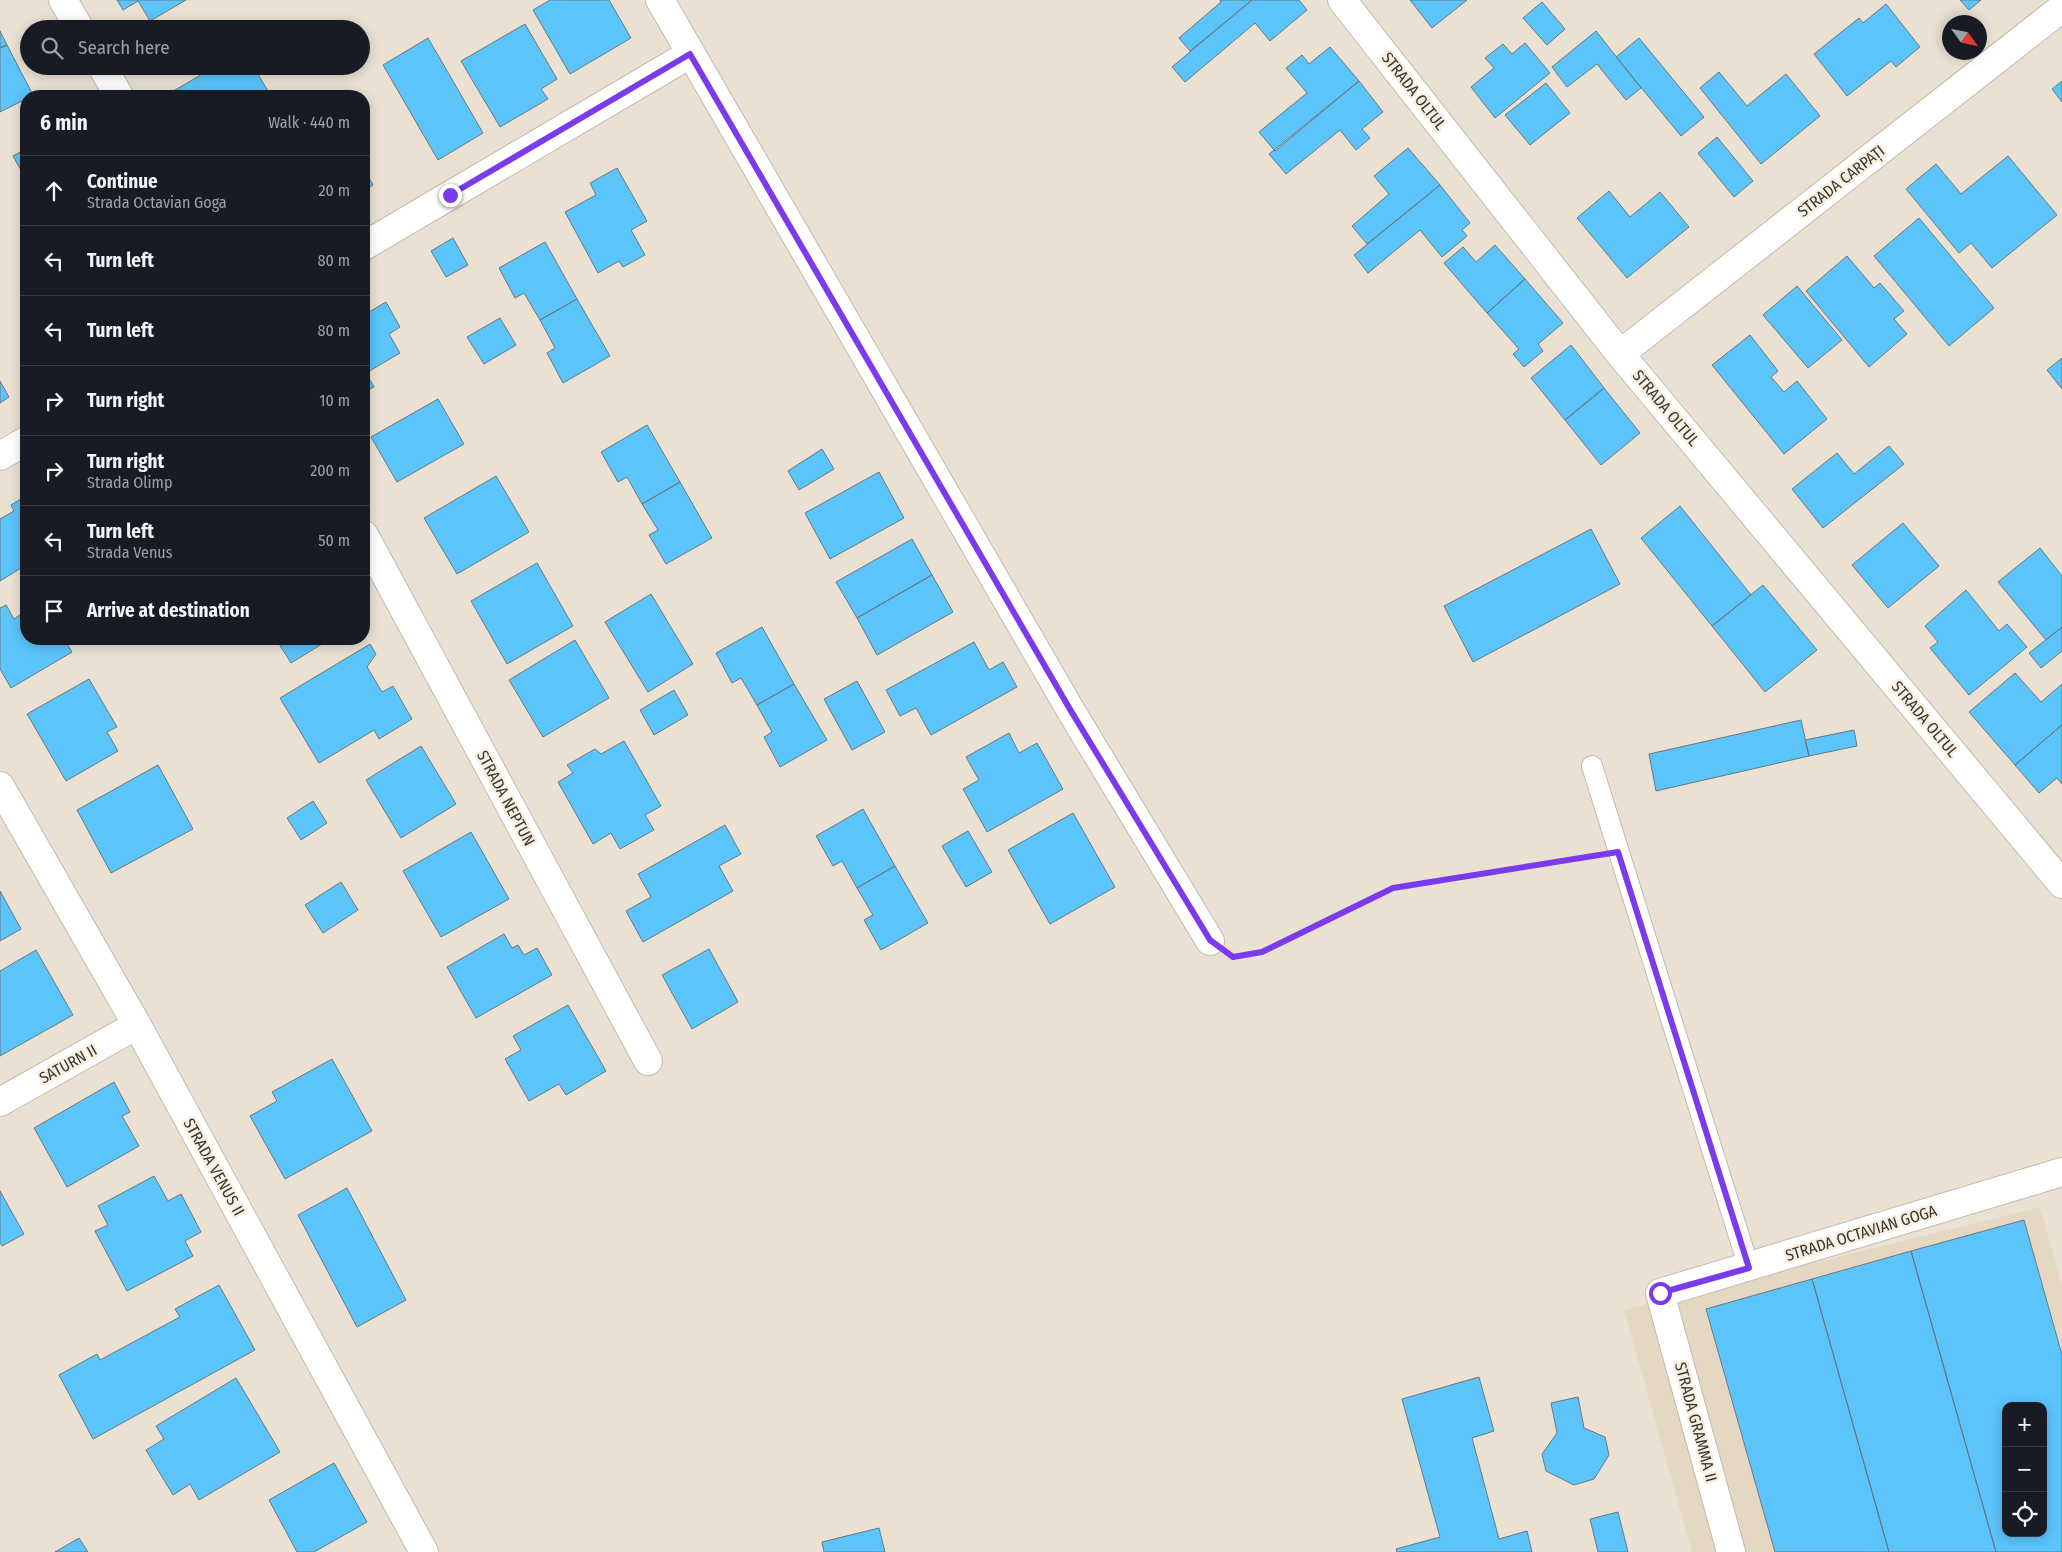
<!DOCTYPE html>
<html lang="en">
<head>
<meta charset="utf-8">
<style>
  :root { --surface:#171b24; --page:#242831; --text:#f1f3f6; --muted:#9ea1a6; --line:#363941 }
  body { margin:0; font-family:"Fira Sans Condensed",sans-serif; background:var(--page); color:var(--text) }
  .controls { position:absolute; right:15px; bottom:15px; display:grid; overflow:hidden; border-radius:10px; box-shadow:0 2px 12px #0003 }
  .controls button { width:45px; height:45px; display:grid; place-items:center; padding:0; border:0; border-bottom:1px solid var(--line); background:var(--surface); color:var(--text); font:25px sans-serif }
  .compass { position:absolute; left:1942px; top:15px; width:45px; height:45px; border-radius:50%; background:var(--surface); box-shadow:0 2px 12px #0003; rotate:123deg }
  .stop { position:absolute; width:15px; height:15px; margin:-11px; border:4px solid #7c3aed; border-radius:50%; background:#fff }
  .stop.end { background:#7c3aed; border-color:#fff; box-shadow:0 1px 5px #0008 }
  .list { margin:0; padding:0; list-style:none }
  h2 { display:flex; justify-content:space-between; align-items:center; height:65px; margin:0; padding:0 20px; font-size:21px }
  h2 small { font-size:16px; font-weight:400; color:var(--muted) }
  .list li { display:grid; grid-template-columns:32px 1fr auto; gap:15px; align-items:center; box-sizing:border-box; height:70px; padding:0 20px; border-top:1px solid var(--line) }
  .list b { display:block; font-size:19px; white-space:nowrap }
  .list p { margin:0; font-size:16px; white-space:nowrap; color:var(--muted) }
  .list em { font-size:16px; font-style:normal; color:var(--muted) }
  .icon { flex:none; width:28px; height:28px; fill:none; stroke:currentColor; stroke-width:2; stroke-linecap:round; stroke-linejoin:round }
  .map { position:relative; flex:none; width:2062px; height:1552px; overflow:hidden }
  .search { position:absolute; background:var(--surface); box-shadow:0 2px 12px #0003; left:20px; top:20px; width:350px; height:55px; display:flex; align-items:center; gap:12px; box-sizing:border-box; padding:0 18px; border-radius:28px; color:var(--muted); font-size:19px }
  .panel { position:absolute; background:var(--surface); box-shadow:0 2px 12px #0003; left:20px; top:90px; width:350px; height:555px; border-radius:20px }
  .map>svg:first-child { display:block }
  .built { fill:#e5d8c3; fill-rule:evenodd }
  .building { fill:#5bc4fb; stroke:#6a7881; fill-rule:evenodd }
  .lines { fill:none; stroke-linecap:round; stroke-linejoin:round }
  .lane-casing { stroke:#c3baad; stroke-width:22 }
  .street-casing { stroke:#c3baad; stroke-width:30 }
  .path { stroke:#a8a197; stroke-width:3; stroke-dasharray:1 4; stroke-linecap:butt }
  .lane { stroke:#fff; stroke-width:20 }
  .street { stroke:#fff; stroke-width:28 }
  .route { stroke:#7c3aed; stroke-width:6 }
  .labels { text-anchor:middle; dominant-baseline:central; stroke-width:5; stroke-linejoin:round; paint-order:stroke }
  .street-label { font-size:16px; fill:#3a3631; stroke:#f7efe0 }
</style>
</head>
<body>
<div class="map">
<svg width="2062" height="1552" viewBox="0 0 2062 1552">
  <rect width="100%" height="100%" fill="#eae1d3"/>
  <path class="built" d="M2040 1207 2062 1285V1552H1692L1624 1310ZM2006 1406H2043V1533H2006Z"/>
  <path class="building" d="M117 0H186L150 21 138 1 123 10Z
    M550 0H609L631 38 570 74 533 10Z
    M1220 0H1252L1190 51 1179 38 1221 2Z
    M1252 0H1299L1307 10 1270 41 1255 23 1185 82 1172 67Z
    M1410 0H1467L1432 28Z
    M1960 0H1981L1969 10Z
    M1542 2 1565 29 1547 45 1523 18Z
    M1886 4 1920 47 1896 67 1891 61 1847 96 1814 54 1859 18 1863 23Z
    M525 24 557 79 541 89 548 99 500 127 461 61Z
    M0 31 7 45 0 48Z
    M1596 31 1641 88 1626 100 1597 64 1567 87 1552 67Z
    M428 38 483 133 438 160 383 65Z
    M1639 38 1704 117 1681 136 1616 57Z
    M1525 43 1550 73 1495 118 1471 87 1494 68 1485 58 1503 44 1512 54Z
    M7 45 33 95 26 96V99L0 112V48Z
    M1330 47 1359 81 1275 151 1259 132 1307 93 1286 68 1302 55 1309 64Z
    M216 66H253L271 96H172L170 93Z
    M1719 72 1747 106 1786 74 1820 116 1761 164 1700 88Z
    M1359 81 1383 112 1362 129 1370 138 1356 150 1340 130 1286 174 1269 154Z
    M2062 81V102L2052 89Z
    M1546 83 1570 113 1530 145 1505 115Z
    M1717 137 1753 181 1734 197 1698 153Z
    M1408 148 1440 185 1367 244 1352 226 1389 194 1374 176Z
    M26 149V179L13 156Z
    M2008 156 2057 215 1992 268 1971 243 1959 253 1906 189 1936 164 1961 194Z
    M617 168 647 221 631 230 645 255 623 267 619 261 598 273 565 212 596 195 590 183Z
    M364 169 373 185 364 191Z
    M1440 185 1470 223 1462 230 1467 236 1442 257 1420 230 1368 273 1354 255Z
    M1609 191 1630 217 1660 192 1689 227 1627 278 1577 218Z
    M1919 218 1994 308 1949 346 1874 256Z
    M453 238 468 265 446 277 431 251Z
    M545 242 577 299 540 320 524 293 515 298 499 268Z
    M1495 245 1525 279 1487 313 1444 263 1463 247 1476 262Z
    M1847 256 1874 288 1880 283 1904 311 1894 319 1907 334 1869 367 1806 291Z
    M1525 279 1563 323 1538 344 1543 351 1524 367 1513 354 1519 349 1487 313Z
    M1797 286 1842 340 1808 368 1763 315Z
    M577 299 610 356 563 383 547 353 555 348 540 320Z
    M386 302 400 327 389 334 400 353 366 373 374 387 364 392V315Z
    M500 318 516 345 484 364 467 337Z
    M1750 335 1778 371 1771 377 1784 392 1797 381 1827 419 1784 454 1712 365Z
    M1571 345 1604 388 1565 420 1531 378Z
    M2062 358V389L2047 370Z
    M0 381 9 397 0 403Z
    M1604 388 1640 433 1601 465 1565 420Z
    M438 399 464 444 397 482 371 437Z
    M647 425 680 482 642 504 627 477 618 482 601 452Z
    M1889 446 1904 464 1823 528 1792 489 1837 453 1854 474Z
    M822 449 834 469 799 490 788 471Z
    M879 472 904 518 830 559 805 513Z
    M496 476 529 532 457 574 424 518Z
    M680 482 712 538 666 564 649 535 658 530 642 504Z
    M26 496V565L0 581V519L14 511 11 505Z
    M1680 506 1751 595 1712 626 1641 538Z
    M1903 523 1939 566 1888 608 1852 565Z
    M1591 529 1620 584 1473 662 1444 606Z
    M912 539 932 575 857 618 836 582Z
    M2040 548 2062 576V627L2046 640 1998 582Z
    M537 563 573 626 507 664 471 601Z
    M932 575 953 612 877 655 857 618Z
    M1763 585 1817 650 1765 692 1712 626Z
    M1966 590 1999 631 2007 624 2027 647 1969 695 1930 648 1938 642 1925 626Z
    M651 594 693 664 648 692 605 622Z
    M6 605 14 619 26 611V639H64L72 652 11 688 0 669V608Z
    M762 627 794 684 757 705 741 678 732 683 716 653Z
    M2062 627V651L2041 668 2029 653Z
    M276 639H330L291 663Z
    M575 640 609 698 543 737 509 680Z
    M974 642 989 670 1003 662 1017 687 931 735 916 708 900 716 886 690Z
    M370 644 376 654 367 667 382 692 393 686 412 719 379 739 374 730 319 763 280 698Z
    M2015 673 2041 702 2062 684V725L2015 765 1969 712Z
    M89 679 117 727 107 732 118 751 66 781 27 714Z
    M857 681 885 732 852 750 824 699Z
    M794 684 827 740 780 767 764 737 772 732 757 705Z
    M674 690 688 715 654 735 640 710Z
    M1801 720 1809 756 1656 791 1649 754Z
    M2062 725V784L2057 778 2039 793 2015 765Z
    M1854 730 1857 746 1809 756 1805 740Z
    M1009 733 1019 753 1037 743 1063 789 987 832 963 789 979 780 966 757Z
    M624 741 661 806 645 815 654 830 620 849 611 833 593 844 558 782 573 773 567 765 595 749 601 754Z
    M421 746 456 804 401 838 366 780Z
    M158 765 193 829 111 873 77 810Z
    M313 801 327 823 301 840 287 818Z
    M863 809 895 866 857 888 842 861 833 866 816 836Z
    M1073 813 1115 887 1050 924 1008 850Z
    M725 825 741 854 719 866 733 891 643 942 626 911 651 897 638 874Z
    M968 831 992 872 966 887 942 846Z
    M471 832 509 899 441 937 403 871Z
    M895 866 928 923 881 950 864 920 873 915 857 888Z
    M341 882 358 910 323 933 305 905Z
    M0 891 21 929 0 941Z
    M504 934 512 948 518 945 524 955 537 948 552 975 476 1018 447 967Z
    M709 949 738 1002 692 1029 662 975Z
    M36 950 73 1015 0 1056V971Z
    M568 1005 606 1071 566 1095 559 1084 529 1101 505 1059 521 1050 513 1036Z
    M332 1059 372 1131 285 1179 250 1116 277 1101 272 1092Z
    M114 1082 130 1112 122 1116 139 1146 67 1187 34 1128Z
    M154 1176 168 1201 181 1194 201 1232 185 1241 193 1256 127 1291 95 1231 108 1225 98 1206Z
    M347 1188 406 1300 357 1327 298 1215Z
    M0 1191 24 1234 2 1246 0 1242Z
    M2024 1220 2062 1355V1552H1996L1911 1251ZM2006 1406H2043V1533H2006Z
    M1911 1251 1996 1552H1889L1812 1279Z
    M1812 1279 1889 1552H1775L1706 1309Z
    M219 1285 255 1350 93 1439 59 1375 97 1354 100 1360 180 1317 175 1309Z
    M1479 1377 1494 1431 1472 1438 1499 1539 1527 1531 1532 1552H1397L1396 1549 1440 1537 1402 1399Z
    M236 1378 280 1452 199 1500 190 1484 173 1495 146 1450 164 1439 156 1426Z
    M1578 1397 1584 1428 1605 1437 1609 1455 1594 1479 1574 1485 1546 1471 1542 1454 1557 1433 1551 1403Z
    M334 1463 367 1522 314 1552H297L269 1500Z
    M1618 1512 1628 1552H1598L1590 1519Z
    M879 1528 885 1552H824L822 1542Z
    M79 1538 88 1552H55Z"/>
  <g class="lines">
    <defs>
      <path id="lane" d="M1592 766 1749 1268"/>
      <path id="street" d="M63 0 80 29
        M660 0 1071 711 1210 941
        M1342 0 1620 354 2062 884
        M102 66 119 96
        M364 246 690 54
        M1620 354 2062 8
        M0 456 26 441
        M364 535 648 1061
        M0 786 137 1025 424 1552
        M0 1102 137 1025
        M1731 1552 1660 1293 2062 1172"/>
    </defs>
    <use href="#lane" class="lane-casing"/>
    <use href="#street" class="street-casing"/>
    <path class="path" d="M1238 956 1262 952 1393 888 1592 856"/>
    <use href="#lane" class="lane"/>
    <use href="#street" class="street"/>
  </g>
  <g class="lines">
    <path class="route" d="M450 195 690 54 1071 711 1210 940 1233 957 1262 952 1393 888 1618 852 1749 1268 1660 1293"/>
  </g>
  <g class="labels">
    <g class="street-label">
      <text transform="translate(1414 91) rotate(52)">STRADA OLTUL</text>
      <text transform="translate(1841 181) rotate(-38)">STRADA CARPAȚI</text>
      <text transform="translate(1666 408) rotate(50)">STRADA OLTUL</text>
      <text transform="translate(1925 719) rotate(50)">STRADA OLTUL</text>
      <text transform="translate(506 798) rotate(62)">STRADA NEPTUN</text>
      <text transform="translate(68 1064) rotate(-29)">SATURN II</text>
      <text transform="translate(214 1167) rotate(61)">STRADA VENUS II</text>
      <text transform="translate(1861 1233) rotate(-17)">STRADA OCTAVIAN GOGA</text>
      <text transform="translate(1696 1422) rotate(75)">STRADA GRAMMA II</text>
    </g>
  </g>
</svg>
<div class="controls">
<button>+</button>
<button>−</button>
<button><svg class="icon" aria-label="locate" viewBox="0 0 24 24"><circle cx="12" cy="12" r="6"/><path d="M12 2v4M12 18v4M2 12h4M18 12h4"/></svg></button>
</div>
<svg class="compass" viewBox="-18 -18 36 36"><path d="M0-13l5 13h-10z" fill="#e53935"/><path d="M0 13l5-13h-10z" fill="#9ea1a6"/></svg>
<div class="stop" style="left:1660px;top:1293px"></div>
<div class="stop end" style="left:450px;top:195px"></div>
<div class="search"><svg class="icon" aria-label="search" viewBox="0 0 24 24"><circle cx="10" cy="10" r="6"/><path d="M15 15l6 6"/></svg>Search here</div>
<section class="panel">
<h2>6 min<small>Walk · 440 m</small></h2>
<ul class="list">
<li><svg class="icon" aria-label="ahead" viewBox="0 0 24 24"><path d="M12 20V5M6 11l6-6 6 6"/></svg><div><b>Continue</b><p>Strada Octavian Goga</p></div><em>20 m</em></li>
<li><svg class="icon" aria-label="left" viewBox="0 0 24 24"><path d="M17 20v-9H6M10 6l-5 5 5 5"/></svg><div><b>Turn left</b></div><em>80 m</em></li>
<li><svg class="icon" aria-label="left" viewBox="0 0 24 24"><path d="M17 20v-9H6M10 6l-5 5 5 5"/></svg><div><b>Turn left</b></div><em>80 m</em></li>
<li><svg class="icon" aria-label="right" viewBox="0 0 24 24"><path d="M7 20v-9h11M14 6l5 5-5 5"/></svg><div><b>Turn right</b></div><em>10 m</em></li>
<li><svg class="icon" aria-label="right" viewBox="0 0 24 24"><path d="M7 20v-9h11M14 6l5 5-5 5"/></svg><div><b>Turn right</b><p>Strada Olimp</p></div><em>200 m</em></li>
<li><svg class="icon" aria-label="left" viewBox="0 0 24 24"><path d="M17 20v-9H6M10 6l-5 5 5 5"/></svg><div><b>Turn left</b><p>Strada Venus</p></div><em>50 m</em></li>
<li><svg class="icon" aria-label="arrive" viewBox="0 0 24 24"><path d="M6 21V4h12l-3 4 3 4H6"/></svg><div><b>Arrive at destination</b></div></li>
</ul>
</section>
</div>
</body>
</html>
